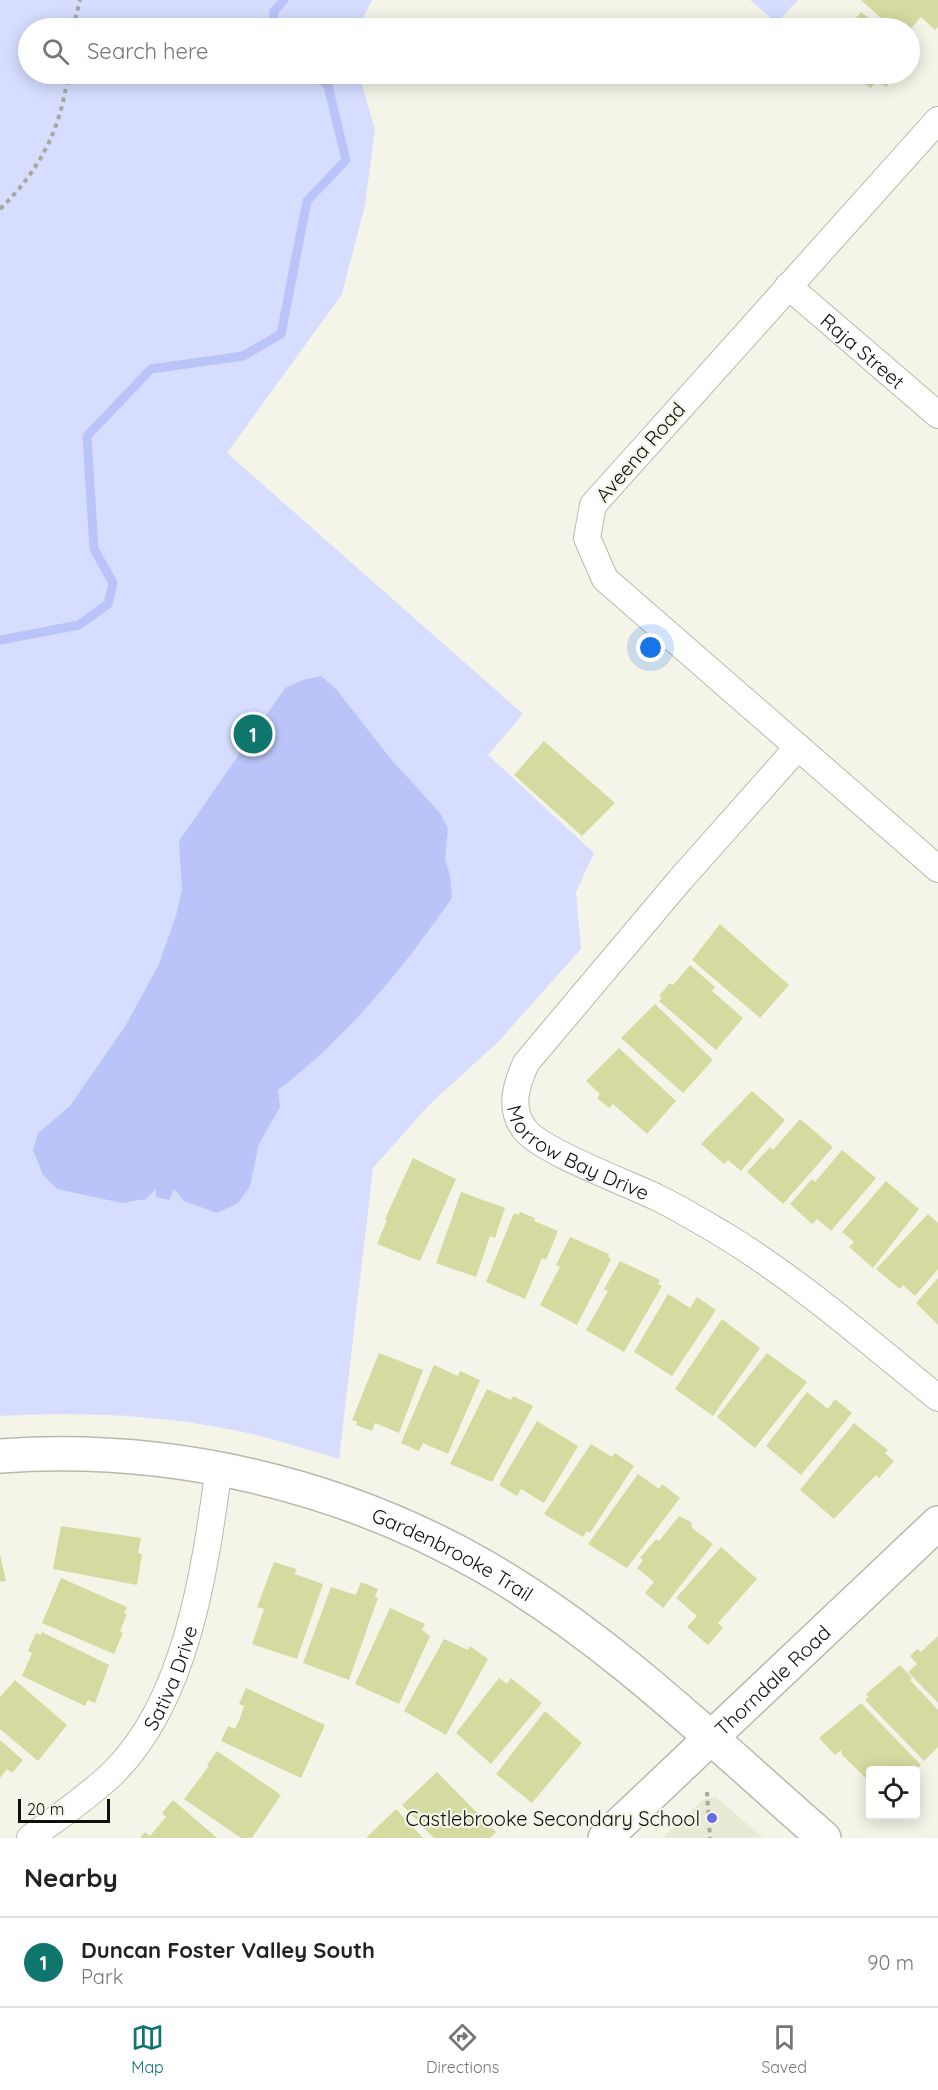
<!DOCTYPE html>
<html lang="en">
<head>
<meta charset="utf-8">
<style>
  :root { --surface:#fff; --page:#f6f6f6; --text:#222; --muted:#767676; --line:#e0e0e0; --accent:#0f766e }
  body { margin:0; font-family:Quicksand,sans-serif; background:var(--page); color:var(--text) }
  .controls { position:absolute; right:18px; bottom:18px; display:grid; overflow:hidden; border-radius:6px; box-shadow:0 3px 15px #0003 }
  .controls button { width:54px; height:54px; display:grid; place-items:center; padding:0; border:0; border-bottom:2px solid var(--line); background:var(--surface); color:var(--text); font:30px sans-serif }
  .scale { position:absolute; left:18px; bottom:15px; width:92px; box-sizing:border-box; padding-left:6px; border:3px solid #0f100b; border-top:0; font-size:16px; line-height:21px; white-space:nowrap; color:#0f100b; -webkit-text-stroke:4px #f4f5e8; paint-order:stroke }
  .you { position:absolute; left:651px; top:648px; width:21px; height:21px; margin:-15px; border:4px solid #fff; border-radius:50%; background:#1a73e8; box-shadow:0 0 0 9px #1a73e833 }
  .badge { display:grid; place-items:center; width:39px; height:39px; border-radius:50%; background:var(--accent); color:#fff; font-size:20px; font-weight:700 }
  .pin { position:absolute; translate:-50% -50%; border:3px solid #fff; box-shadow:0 2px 6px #0006 }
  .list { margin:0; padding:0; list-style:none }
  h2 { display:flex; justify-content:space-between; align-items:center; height:78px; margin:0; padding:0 24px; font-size:26px }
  h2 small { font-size:20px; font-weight:400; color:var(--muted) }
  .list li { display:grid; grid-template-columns:39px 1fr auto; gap:18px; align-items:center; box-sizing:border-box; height:90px; padding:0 24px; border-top:2px solid var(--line) }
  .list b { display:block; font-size:22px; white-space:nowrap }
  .list p { margin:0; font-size:20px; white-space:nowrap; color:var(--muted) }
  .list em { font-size:20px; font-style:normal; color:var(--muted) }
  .icon { flex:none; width:33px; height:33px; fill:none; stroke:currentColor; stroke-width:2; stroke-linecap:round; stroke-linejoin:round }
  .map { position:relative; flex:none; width:938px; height:1838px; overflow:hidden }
  .search { position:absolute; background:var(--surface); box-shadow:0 3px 15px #0003; left:18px; right:18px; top:18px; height:66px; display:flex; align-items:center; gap:15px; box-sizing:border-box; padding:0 21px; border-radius:33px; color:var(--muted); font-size:22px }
  .sheet { height:168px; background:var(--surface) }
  nav { display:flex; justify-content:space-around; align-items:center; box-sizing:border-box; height:84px; border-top:2px solid var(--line); background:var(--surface); font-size:16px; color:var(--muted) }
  nav a { display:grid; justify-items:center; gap:3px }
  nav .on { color:var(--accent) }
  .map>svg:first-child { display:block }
  .built { fill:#e8ead5 }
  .green { fill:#d6ddfe }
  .water { fill:#bac4f8 }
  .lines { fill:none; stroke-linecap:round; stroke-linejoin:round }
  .stream { stroke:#bac4f8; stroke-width:9 }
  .building { fill:#d5daa1 }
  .street-casing { stroke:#b8b9ac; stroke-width:28 }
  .secondary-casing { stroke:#b8b9ac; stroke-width:36 }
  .path { stroke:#a7a89e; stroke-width:4; stroke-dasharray:4.5 4.5; stroke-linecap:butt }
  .street { stroke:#fff; stroke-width:26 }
  .secondary { stroke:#fff; stroke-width:33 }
  .poi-dot { fill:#646de5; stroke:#f4f5e8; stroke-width:2 }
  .labels { text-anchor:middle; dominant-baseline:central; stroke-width:4.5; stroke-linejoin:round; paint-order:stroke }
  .street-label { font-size:20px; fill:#0f100b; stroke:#f4f5e8 }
  .poi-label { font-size:20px; fill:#0f100b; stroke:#f4f5e8; text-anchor:end }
</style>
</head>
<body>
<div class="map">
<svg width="938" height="1838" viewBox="0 0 938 1838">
  <rect width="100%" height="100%" fill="#f4f5e8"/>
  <path class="built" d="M716 1797 763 1838H662L704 1799Z"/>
  <path class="green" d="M0 0H372L358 28H28V74H359L375 130 365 205 342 294 227 453 523 714 488 755 594 853 576 892 581 949 498 1042 429 1105 373 1168 339 1459C302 1448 266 1436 228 1429 153 1414 77 1412 0 1416Z
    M750 0H798L777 23Z"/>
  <path class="water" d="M321 676 336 689 390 758 440 813 448 829 445 859 450 875 452 898C403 968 347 1038 278 1090L280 1107 259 1144 250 1186 238 1203 217 1213 184 1201 174 1189 169 1200 156 1197V1189L146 1199 122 1203 57 1189 43 1175 33 1150 38 1133 70 1106 126 1025 158 966 176 916 182 889 179 841 285 688 303 680Z"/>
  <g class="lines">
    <path class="stream" d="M273 28 274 11 284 0
      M0 640 79 625 108 604 113 583 94 549 87 436 151 369 243 356 281 334 307 201 346 160 328 86 316 74"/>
  </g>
  <path class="building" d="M861 0H938V27L935 30 921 17 911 28H892Z
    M861 12 881 28H847Z
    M852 74H893L895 75 886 87 877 80 871 88Z
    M544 741 615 803 582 836 514 775Z
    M720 924 789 985 760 1018 692 960Z
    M690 965 715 987 712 991 743 1018 716 1050 659 1001 662 998 659 996 670 983 673 985Z
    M655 1004 713 1060 683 1093 621 1038Z
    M619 1048 676 1101 647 1134 613 1104 609 1108 597 1098 600 1094 586 1081Z
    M752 1091 785 1120 741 1171 728 1160 724 1164 701 1144Z
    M800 1119 833 1147 783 1204 747 1172 770 1147 773 1150Z
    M842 1150 876 1178 831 1231 817 1219 812 1224 790 1204 812 1179 815 1182Z
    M413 1158 456 1179 420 1261 377 1244 387 1220 385 1219Z
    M886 1181 919 1209 873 1268 849 1247 854 1242 842 1232Z
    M461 1192 505 1208 495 1238 490 1236 476 1277 436 1263Z
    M520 1212 535 1218 534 1221 558 1231 546 1260 542 1258 525 1299 486 1282 514 1213 519 1215Z
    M928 1214 938 1223V1269L915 1296 903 1285 900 1289 876 1269Z
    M570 1237 609 1254 608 1257 611 1259 577 1325 540 1305 560 1267 556 1265Z
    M620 1261 660 1280 658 1284 662 1286 624 1352 586 1330 608 1291 604 1289Z
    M938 1278V1325L916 1303Z
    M668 1294 690 1308 697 1297 716 1310 672 1376 634 1352Z
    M722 1319 760 1348 713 1416 675 1389Z
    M379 1353 423 1370 399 1433 375 1423 372 1431 356 1425 357 1422 352 1420Z
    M767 1353 807 1382 755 1448 717 1417Z
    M434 1365 458 1376 460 1371 480 1380 448 1454 423 1443 419 1451 401 1443Z
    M487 1389 511 1400 513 1396 533 1406 492 1482 450 1464Z
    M807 1392 828 1409 835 1399 852 1413 801 1475 766 1446Z
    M537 1421 578 1446 544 1503 521 1489 517 1496 499 1485Z
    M854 1423 888 1450 885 1453 894 1461 879 1478 876 1475 865 1486 834 1519 800 1490Z
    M591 1444 612 1457 615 1453 634 1466 590 1533 587 1531 583 1537 544 1514Z
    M638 1474 659 1489 662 1484 680 1498 627 1568 588 1544Z
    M679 1516 691 1522 692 1528 713 1544 663 1608 645 1593 654 1582 637 1568 643 1560 640 1558 656 1539 659 1541Z
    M61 1526 141 1538 138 1553 142 1554 137 1585 53 1569Z
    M721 1547 757 1579 718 1623 723 1628 708 1645 687 1627 697 1616 676 1598Z
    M0 1554 6 1581 0 1582Z
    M274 1562 296 1569 295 1574 323 1584 297 1659 252 1644 264 1609 257 1607Z
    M61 1578 127 1607 124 1613 127 1614 120 1631 123 1633 114 1654 42 1623Z
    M361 1582 378 1589 375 1597 378 1598 349 1680 303 1663 331 1587 356 1595Z
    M390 1608 425 1624 422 1630 430 1636 399 1704 355 1684Z
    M42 1632 109 1665 95 1703 88 1700 85 1706 22 1676 32 1653 28 1651 36 1633 41 1635Z
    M938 1636V1703L908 1672 917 1664 910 1656 917 1649 921 1652Z
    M444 1639 468 1650 470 1646 488 1659 446 1735 404 1711Z
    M900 1665 912 1678 910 1680 938 1710V1747L924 1761 865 1700 869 1697 866 1694Z
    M499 1678 507 1684 511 1678 542 1703 491 1764 456 1733Z
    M15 1680 67 1725 38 1761 0 1729V1697Z
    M246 1688 325 1725 301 1778 221 1741 228 1726 235 1729 240 1718 244 1706 239 1704Z
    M861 1703 921 1765 915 1770H870V1782L842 1755 841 1750 835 1755 819 1738Z
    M545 1711 582 1743 532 1803 496 1774Z
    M0 1740 23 1760 12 1773 7 1769 0 1778Z
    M217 1751 281 1795 252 1838H241L184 1799 209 1766 207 1765Z
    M437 1772 496 1832 490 1838H434L402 1805Z
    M173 1800 217 1838H140L145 1832 150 1836 166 1817 162 1813Z
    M396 1809 423 1838H366Z"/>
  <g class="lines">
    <defs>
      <g id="street">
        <path d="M938 120 593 505 587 538 605 579 938 869"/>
        <path id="s1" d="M788 286 938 415"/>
        <path id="s2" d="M798 747 680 880 526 1063C516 1085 508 1110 526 1131 544 1152 627 1183 656 1197 679 1208 702 1222 724 1235 801 1282 868 1341 938 1398"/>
        <path id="s3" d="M30 1838C58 1817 88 1797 113 1773 188 1699 205 1567 219 1468"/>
      </g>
      <g id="secondary">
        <path id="s4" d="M0 1456C168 1444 339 1483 485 1567 610 1639 716 1744 824 1838"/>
        <path id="s5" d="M605 1838 938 1523"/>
      </g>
    </defs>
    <use href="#street" class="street-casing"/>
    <use href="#secondary" class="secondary-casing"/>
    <path class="path" d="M73 28 80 0
      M0 209C40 170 61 129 68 74
      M707 1792 710 1838"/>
    <use href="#street" class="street"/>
    <use href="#secondary" class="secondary"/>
  </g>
  <circle class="poi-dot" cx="712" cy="1818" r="6"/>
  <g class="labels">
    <g class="street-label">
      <text stroke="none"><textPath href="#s1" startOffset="99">Raja Street</textPath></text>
      <text transform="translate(640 452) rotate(-49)">Aveena Road</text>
      <text stroke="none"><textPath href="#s2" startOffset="544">Morrow Bay Drive</textPath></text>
      <text stroke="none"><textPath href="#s4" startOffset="470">Gardenbrooke Trail</textPath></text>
      <text stroke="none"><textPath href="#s3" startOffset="218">Sativa Drive</textPath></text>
      <text stroke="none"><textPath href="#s5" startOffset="230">Thorndale Road</textPath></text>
    </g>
    <g class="poi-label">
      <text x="700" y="1818">Castlebrooke Secondary School</text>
    </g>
  </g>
</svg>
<div class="controls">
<button><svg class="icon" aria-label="locate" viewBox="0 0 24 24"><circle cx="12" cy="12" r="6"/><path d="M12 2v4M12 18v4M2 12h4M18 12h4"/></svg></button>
</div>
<div class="scale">20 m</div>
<div class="you"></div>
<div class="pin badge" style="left:253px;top:734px">1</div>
<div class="search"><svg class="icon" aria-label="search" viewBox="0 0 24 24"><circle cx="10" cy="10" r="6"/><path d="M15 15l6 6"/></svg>Search here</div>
</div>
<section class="sheet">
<h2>Nearby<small></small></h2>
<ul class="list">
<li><span class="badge">1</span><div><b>Duncan Foster Valley South</b><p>Park</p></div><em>90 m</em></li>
</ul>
</section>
<nav>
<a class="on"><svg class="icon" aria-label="map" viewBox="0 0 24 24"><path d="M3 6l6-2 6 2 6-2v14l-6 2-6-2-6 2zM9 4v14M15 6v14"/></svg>Map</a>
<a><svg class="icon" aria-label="directions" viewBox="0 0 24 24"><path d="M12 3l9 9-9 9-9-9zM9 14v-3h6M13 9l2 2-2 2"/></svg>Directions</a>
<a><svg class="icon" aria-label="saved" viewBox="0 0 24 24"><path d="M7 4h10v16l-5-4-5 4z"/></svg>Saved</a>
</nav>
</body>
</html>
